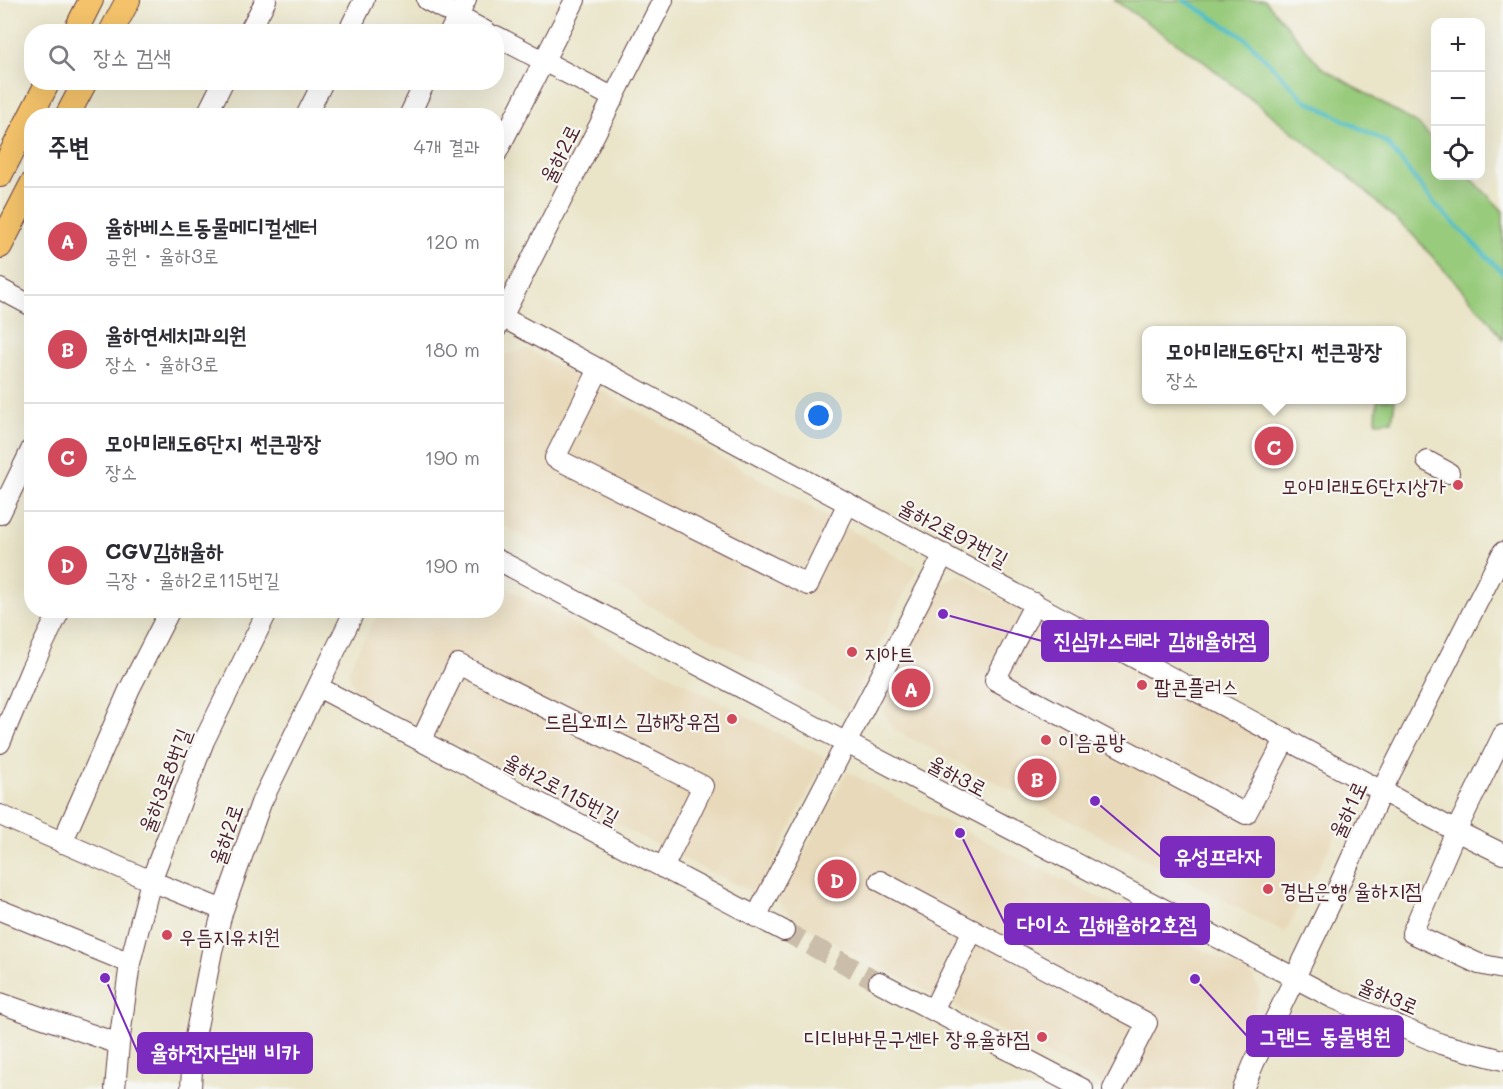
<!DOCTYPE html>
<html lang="ko">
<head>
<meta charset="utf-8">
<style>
  :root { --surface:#fff; --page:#f2f2f3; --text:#2b2b33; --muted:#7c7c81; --line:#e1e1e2; --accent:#d1495b }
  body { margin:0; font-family:Mali,"Poor Story",sans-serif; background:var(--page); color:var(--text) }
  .controls { position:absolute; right:18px; top:18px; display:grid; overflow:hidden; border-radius:12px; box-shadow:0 6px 24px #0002 }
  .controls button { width:54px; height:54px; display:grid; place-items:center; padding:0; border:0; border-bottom:2px solid var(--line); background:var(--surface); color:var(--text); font:30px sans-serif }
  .you { position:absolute; left:819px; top:416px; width:21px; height:21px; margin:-15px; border:4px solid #fff; border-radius:50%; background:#1a73e8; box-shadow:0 0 0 9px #1a73e833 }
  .badge { display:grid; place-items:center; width:39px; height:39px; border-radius:50%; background:var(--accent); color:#fff; font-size:20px; font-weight:700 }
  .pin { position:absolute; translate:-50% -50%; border:3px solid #fff; box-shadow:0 2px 6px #0006 }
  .popup { position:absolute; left:1142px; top:326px; width:264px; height:78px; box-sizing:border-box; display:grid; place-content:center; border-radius:12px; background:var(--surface); filter:drop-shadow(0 2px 4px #0005); font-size:20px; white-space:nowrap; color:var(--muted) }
  .popup b { font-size:22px; color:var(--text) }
  .popup::after { content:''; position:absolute; left:50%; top:100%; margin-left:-12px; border:12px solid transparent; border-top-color:var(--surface) }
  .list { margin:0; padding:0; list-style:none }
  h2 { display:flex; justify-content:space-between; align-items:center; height:78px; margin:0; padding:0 24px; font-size:26px }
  h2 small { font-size:20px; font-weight:400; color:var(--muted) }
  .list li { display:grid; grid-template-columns:39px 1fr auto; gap:18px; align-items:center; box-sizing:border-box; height:108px; padding:0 24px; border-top:2px solid var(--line) }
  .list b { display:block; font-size:22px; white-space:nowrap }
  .list p { margin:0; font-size:20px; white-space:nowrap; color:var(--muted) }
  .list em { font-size:20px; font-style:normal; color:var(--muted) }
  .icon { flex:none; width:33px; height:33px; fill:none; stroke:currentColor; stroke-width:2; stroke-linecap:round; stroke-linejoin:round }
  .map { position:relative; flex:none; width:1503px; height:1089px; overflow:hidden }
  .search { position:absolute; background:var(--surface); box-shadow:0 6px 24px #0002; left:24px; top:24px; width:480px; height:66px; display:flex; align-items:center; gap:15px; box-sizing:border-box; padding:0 21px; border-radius:24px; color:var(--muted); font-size:22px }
  .panel { position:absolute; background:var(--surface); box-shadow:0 6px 24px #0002; left:24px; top:108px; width:480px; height:510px; border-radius:24px }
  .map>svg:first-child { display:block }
  .built { fill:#e8d9ba }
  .green { fill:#98cb7c; stroke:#717554; stroke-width:1.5 }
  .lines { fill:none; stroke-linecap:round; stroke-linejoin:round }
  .stream { stroke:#50bec6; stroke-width:4.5 }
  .minor-tunnel { stroke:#cabda9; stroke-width:20; stroke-dasharray:20 10; stroke-linecap:butt }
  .minor-casing { stroke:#623d43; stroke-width:22 }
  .major-casing { stroke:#623d43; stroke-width:26 }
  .minor { stroke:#fff; stroke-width:20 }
  .major { stroke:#f3c26a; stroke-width:24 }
  .poi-dot { fill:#d1495b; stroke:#f6f6f2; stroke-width:2 }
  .labels { text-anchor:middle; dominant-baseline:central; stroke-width:4.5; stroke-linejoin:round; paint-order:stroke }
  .street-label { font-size:21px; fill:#4a1f2b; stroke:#f6f6f2 }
  .poi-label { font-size:21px; fill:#4a1f2b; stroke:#f6f6f2; text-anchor:start }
  .leader { fill:none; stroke:#7b2cbf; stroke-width:2 }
  .callout-dot { fill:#7b2cbf; stroke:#f6f6f2; stroke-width:2 }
  .callout { fill:#7b2cbf; stroke:#7b2cbf; stroke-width:2 }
  .callout-label { font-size:22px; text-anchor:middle; font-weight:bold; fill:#fff }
</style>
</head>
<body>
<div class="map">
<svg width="1503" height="1089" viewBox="0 0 1503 1089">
  <rect width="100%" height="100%" fill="#f6f6f2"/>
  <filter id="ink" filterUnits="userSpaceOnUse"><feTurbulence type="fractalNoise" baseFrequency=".0167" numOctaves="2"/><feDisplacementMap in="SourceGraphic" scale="12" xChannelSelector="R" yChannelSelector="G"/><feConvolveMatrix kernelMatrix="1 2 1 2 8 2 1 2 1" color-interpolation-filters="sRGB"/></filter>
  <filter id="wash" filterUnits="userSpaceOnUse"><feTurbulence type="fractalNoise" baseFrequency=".008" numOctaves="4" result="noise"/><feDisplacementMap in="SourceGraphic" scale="24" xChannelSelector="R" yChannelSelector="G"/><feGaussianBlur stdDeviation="1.35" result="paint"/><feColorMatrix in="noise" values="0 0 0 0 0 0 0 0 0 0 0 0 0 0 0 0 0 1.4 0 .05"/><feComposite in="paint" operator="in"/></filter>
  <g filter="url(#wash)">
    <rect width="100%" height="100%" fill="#eae5c9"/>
    <path class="built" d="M527 349 917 567 847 713 497 522V368L502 356Z
      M959 575 1007 603 1251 731 1295 759 1355 789 1352 803 1285 933 1184 879 893 729 883 711 941 582Z
      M497 583 825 758 759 890 752 892 696 865 542 786 393 714 354 689 348 670 379 611 496 610Z
      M847 772 1251 974 1260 991 1240 1061 1229 1089H1112L798 923 778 902Z"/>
    <path class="green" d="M1114 0H1265L1321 67 1419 125 1435 142 1436 176H1469L1503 211V340L1489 320 1412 234 1346 174 1199 58Z
      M1377 400H1395L1392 421 1376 422Z
      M909 675 922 681 916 701 898 694Z"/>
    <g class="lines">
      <path class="stream" d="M1184 0 1245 38 1304 99 1386 142 1434 203 1503 273"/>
    </g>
  </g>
  <g filter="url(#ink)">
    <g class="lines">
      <path class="minor-tunnel" d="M784 931 879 982"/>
      <defs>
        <path id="minor" d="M427 0 487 32
          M249 32 266 0
          M348 32 364 0
          M450 32 466 0
          M496 36 614 98
          M206 116 223 82
          M306 116 323 82
          M409 116 425 82
          M496 154 575 0
          M0 289 32 306
          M502 317 1456 831 1503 854
          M496 329 663 0
          M599 369 555 458 808 585 848 503
          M1427 461 1449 473
          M0 514 32 448
          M496 559 1333 998 1441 1044 1503 1060
          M1035 603 995 680 1246 814 1286 738
          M318 687 784 931
          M1503 735 1456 831 1412 933 1479 964 1503 969
          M421 741 458 664 703 786 663 868
          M0 743 31 669 60 610
          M0 815 151 881 223 910
          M62 843 130 688 170 610
          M880 881 1147 1023 1113 1089
          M0 910 130 963
          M756 917 944 554
          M879 982 1083 1089
          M0 1003 119 1044
          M933 1010 973 930
          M115 1089 119 1044 130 963 151 881 204 741 268 610
          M191 1089 193 1047 212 951 223 910 261 803 355 610
          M1243 1089 1254 1063 1335 894 1382 790 1503 552"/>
        <path id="major" d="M75 32 91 0
          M111 32 128 0
          M67 116 85 82
          M0 175 48 82
          M0 246 32 184"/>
      </defs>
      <use href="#minor" class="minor-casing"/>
      <use href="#major" class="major-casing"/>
      <use href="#minor" class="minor"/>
      <use href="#major" class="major"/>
    </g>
  </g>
  <g class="poi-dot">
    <circle cx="1458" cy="485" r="6"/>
    <circle cx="852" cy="652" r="6"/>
    <circle cx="1142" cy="685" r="6"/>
    <circle cx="732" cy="719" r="6"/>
    <circle cx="1046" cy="740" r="6"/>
    <circle cx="1268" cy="889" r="6"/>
    <circle cx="167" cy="935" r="6"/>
    <circle cx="1042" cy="1037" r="6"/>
  </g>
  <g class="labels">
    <g class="street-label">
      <text transform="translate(559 153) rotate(-63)">율하2로</text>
      <text transform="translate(954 532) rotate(28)">율하2로97번길</text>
      <text transform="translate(958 775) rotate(28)">율하3로</text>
      <text transform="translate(164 780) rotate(-69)">율하3로8번길</text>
      <text transform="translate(562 788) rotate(28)">율하2로115번길</text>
      <text transform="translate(1347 809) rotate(-65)">율하1로</text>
      <text transform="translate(225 834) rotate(-71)">율하2로</text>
      <text transform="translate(1389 995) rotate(23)">율하3로</text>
    </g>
    <g class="poi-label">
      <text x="1446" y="485" text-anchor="end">모아미래도6단지상가</text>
      <text x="864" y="652">지아트</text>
      <text x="1154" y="685">팝콘플러스</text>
      <text x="720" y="719" text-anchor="end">드림오피스 김해장유점</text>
      <text x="1058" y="740">이음공방</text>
      <text x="1280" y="889">경남은행 율하지점</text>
      <text x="179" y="935">우듬지유치원</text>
      <text x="1030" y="1037" text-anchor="end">디디바바문구센타 장유율하점</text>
    </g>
  </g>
  <path class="leader" d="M943 614L1042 641M1095 801L1161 857M960 833L1005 924M1195 979L1247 1036M105 978L138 1053"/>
  <g class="callout-dot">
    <circle cx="943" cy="614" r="6"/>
    <circle cx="1095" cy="801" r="6"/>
    <circle cx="960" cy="833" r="6"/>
    <circle cx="1195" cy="979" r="6"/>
    <circle cx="105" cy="978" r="6"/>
  </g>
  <g class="callout">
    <rect x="1042" y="621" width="226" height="40" rx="6"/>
    <rect x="1161" y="837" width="113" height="40" rx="6"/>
    <rect x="1005" y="904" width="204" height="40" rx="6"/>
    <rect x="1247" y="1016" width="156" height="40" rx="6"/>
    <rect x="138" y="1033" width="174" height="40" rx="6"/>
  </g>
  <g class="callout-label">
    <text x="1155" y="648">진심카스테라 김해율하점</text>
    <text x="1218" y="864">유성프라자</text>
    <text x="1107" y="932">다이소 김해율하2호점</text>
    <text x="1325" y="1044">그랜드 동물병원</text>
    <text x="225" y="1060">율하전자담배 비카</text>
  </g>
</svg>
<div class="controls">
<button>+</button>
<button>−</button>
<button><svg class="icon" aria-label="locate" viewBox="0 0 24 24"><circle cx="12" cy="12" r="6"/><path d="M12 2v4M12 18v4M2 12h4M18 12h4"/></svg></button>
</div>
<div class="you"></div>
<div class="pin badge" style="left:911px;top:688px">A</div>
<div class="pin badge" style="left:1037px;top:778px">B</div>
<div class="pin badge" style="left:1274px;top:446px">C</div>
<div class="popup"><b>모아미래도6단지 썬큰광장</b>장소</div>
<div class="pin badge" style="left:837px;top:879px">D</div>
<div class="search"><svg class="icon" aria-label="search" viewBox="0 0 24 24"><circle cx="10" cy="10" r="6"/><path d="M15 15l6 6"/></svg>장소 검색</div>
<section class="panel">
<h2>주변<small>4개 결과</small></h2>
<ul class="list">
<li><span class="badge">A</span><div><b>율하베스트동물메디컬센터</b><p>공원 · 율하3로</p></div><em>120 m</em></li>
<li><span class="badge">B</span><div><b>율하연세치과의원</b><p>장소 · 율하3로</p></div><em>180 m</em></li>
<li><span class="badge">C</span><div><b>모아미래도6단지 썬큰광장</b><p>장소</p></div><em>190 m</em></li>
<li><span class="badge">D</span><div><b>CGV김해율하</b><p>극장 · 율하2로115번길</p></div><em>190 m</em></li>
</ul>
</section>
</div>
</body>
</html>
